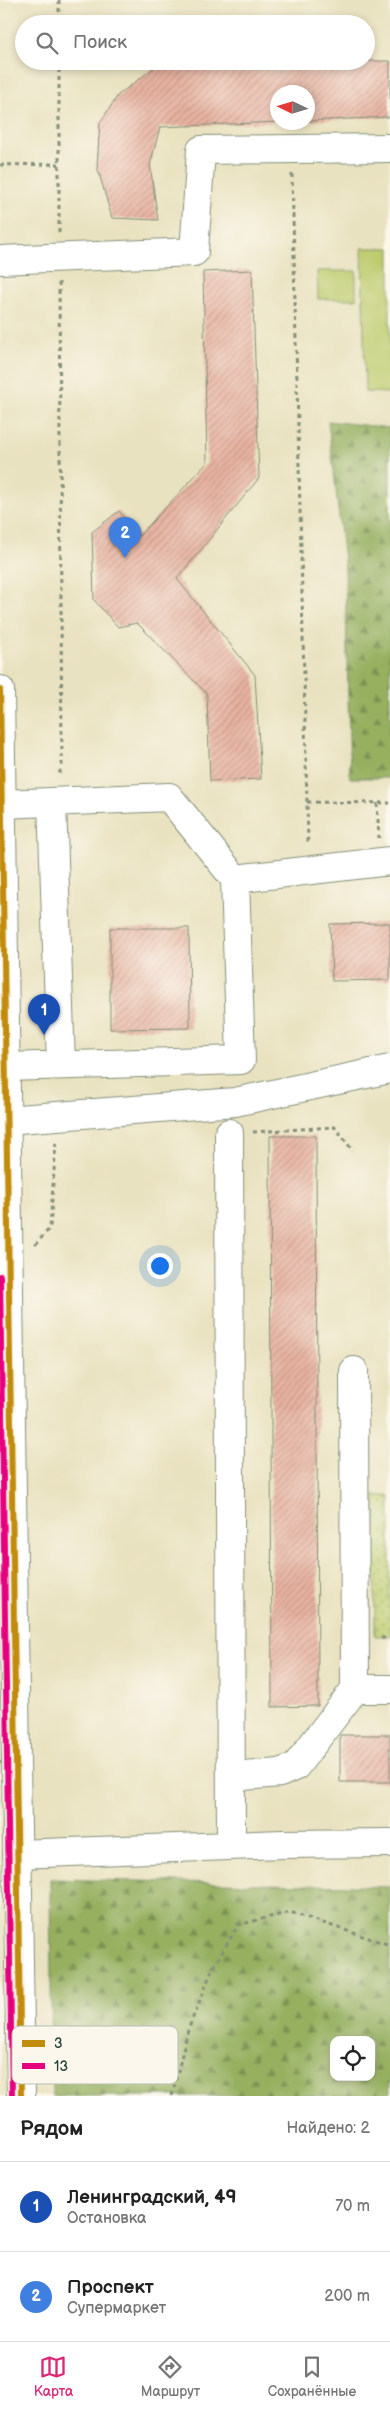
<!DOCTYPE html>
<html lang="ru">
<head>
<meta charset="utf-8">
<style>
  :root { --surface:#fff; --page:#f2f2f2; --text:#222; --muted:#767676; --line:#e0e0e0; --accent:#db2777 }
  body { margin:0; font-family:"Balsamiq Sans",sans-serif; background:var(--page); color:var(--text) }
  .controls { position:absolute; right:15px; bottom:15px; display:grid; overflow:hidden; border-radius:10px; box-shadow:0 2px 8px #0003 }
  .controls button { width:45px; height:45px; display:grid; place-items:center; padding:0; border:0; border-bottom:1px solid var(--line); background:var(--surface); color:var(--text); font:25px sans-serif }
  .compass { position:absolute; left:270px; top:85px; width:45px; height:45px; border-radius:50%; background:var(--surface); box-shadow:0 2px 8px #0003; rotate:274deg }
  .you { position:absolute; left:159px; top:1265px; width:18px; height:18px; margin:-12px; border:4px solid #fff; border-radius:50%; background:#1a73e8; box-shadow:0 0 0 8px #1a73e833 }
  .badge { display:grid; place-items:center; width:32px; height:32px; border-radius:50%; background:var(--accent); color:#fff; font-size:16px; font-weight:700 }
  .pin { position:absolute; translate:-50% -41px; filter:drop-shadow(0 1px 2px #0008) }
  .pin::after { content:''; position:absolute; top:26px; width:18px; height:15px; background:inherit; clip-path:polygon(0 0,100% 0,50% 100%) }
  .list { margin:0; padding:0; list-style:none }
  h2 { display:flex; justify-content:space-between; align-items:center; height:65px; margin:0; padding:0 20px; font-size:21px }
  h2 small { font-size:16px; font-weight:400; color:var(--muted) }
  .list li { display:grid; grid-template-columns:32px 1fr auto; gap:15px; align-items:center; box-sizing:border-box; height:90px; padding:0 20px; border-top:1px solid var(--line) }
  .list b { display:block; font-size:19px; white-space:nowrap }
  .list p { margin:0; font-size:16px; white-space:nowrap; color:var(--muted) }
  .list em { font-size:16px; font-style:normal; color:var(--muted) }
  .icon { flex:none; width:28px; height:28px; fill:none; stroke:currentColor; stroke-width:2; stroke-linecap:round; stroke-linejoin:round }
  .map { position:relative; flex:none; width:390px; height:2096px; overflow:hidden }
  .search { position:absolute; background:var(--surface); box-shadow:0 2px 8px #0003; left:15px; right:15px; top:15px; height:55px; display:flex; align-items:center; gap:12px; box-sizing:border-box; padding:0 18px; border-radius:28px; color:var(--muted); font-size:19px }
  .sheet { height:245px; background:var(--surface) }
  nav { display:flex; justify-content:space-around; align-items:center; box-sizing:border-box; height:70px; border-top:1px solid var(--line); background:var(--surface); font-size:14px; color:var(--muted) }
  nav a { display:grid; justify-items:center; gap:2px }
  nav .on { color:var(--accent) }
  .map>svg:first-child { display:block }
  .grass { fill:url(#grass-dots); stroke:#6e8451 }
  .forest { fill:url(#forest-firs); stroke:#5a764a; fill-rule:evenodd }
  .garden { fill:#becc6e; stroke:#6e8451 }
  .building { fill:url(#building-hatch) }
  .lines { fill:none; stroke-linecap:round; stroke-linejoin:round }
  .minor-casing { stroke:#84907a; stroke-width:30 }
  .major-casing { stroke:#84907a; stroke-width:30 }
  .path { stroke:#84907a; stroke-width:3; stroke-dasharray:4 4; stroke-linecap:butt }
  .minor { stroke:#fff; stroke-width:28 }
  .major { stroke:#fff; stroke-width:28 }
  .bus-1-casing { stroke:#fbf7ec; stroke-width:10 }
  .bus-2-casing { stroke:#fbf7ec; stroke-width:10 }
  .bus-1 { stroke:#c18c0d; stroke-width:6 }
  .bus-2 { stroke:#e5007d; stroke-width:6 }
  .key { fill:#fbf7ec; stroke:#b9bfb5; stroke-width:1 }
  .key-label { font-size:14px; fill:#1f3d34 }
</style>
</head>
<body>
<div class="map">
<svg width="390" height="2096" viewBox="0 0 390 2096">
  <defs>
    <pattern id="grass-dots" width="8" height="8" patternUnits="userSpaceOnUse" patternTransform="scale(1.25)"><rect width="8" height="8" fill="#becc6e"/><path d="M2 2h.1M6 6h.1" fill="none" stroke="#9aa75b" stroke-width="1.8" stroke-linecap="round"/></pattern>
    <pattern id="forest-firs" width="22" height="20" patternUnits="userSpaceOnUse" patternTransform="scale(1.25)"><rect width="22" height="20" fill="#96b061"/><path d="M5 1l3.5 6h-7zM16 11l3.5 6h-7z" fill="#7a9051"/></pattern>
    <pattern id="building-hatch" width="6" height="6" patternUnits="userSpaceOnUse" patternTransform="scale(1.25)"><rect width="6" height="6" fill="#e9b3a1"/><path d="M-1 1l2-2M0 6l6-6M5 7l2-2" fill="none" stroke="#bc9384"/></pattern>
  </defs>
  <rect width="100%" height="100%" fill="#fbf7ec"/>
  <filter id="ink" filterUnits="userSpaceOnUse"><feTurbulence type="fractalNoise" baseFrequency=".02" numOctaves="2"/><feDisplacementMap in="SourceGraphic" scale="10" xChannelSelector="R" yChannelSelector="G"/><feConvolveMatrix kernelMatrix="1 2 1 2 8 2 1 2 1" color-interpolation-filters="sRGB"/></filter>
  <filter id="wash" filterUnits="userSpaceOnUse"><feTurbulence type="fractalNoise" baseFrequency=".0096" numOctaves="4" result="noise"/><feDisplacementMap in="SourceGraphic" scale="20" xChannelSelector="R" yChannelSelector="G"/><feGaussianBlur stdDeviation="1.12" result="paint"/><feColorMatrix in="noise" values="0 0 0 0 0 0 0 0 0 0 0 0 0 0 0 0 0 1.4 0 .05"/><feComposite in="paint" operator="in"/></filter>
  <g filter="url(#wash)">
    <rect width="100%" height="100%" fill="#e9e2c0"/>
    <path class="grass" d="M374 1496H390V1636H375Z"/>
    <path class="forest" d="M328 421 390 428V778H350L345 570Z
      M50 1879 390 1887V2096H52ZM334 2040H371V2077H334Z"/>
    <path class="garden" d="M362 248H390V393L365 392Z
      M317 271H356V299H318Z"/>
    <g id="blocks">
      <path class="building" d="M163 61H390V117L308 121V92H278V122L160 127 150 165 158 220 112 218 97 166 100 123 118 95Z
        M252 270 259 478 177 579 255 675 261 779 210 781 207 694 137 623 118 627 94 600 92 532 119 511 139 536 207 463 203 272Z
        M390 923V980L332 981 330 924Z
        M110 928H189L190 1028 110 1029Z
        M270 1136H316L318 1706 272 1707Z
        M340 1735H390V1782H340Z"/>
    </g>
  </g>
  <g filter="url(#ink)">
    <use href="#blocks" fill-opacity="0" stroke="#84907a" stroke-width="1"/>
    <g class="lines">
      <defs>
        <path id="minor" d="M0 260 194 252 201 150 390 148
          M52 802 61 1065
          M2 804 169 797 235 879 390 861
          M6 1067 241 1060 235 879
          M6 1120 235 1102 390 1069
          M229 1133 231 1845
          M355 1689H390
          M231 1777 280 1773 296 1766 355 1689 354 1371
          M17 1854 283 1844 390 1843"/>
        <path id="major" d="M0 690 21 2096"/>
      </defs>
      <use href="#minor" class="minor-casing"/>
      <use href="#major" class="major-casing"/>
      <path class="path" d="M59 0V24
        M0 165 59 164
        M292 174 308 845
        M59 233V61
        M59 282 62 764 59 775
        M307 802 390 803
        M377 803 379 838
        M253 1132 335 1127 353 1151
        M35 1245 50 1228 56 1142
        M381 1638H390
        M172 2096 188 2030 212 1970 238 1925 290 1912 390 1945"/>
      <use href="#minor" class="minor"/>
      <use href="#major" class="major"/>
      <defs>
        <path id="bus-1" d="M0 690 21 2096"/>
        <path id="bus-2" d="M0 1276 12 2096"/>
      </defs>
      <use href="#bus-1" class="bus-1-casing"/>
      <use href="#bus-2" class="bus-2-casing"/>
      <use href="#bus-1" class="bus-1"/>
      <use href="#bus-2" class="bus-2"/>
    </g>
  </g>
  <rect x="12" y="2026" width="166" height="58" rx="8" class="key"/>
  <rect x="22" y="2040" width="23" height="7" fill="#c18c0d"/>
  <rect x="22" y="2063" width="23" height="6" fill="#e5007d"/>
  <g class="key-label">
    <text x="54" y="2048">3</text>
    <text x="54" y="2071">13</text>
  </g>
</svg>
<div class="controls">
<button><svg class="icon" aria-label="locate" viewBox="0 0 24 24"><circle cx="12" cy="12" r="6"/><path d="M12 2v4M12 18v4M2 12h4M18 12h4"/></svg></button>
</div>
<svg class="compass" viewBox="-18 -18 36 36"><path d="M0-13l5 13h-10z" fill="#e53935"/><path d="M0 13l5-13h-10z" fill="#767676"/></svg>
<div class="you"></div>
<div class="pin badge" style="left:44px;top:1035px;background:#1a4fb4">1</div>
<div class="pin badge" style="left:125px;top:558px;background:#3f7fe0">2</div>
<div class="search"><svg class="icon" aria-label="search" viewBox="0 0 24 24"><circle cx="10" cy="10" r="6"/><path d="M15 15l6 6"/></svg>Поиск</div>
</div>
<section class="sheet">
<h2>Рядом<small>Найдено: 2</small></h2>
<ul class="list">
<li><span class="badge" style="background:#1a4fb4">1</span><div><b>Ленинградский, 49</b><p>Остановка</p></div><em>70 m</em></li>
<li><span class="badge" style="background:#3f7fe0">2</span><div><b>Проспект</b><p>Супермаркет</p></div><em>200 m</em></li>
</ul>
</section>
<nav>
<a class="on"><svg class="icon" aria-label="map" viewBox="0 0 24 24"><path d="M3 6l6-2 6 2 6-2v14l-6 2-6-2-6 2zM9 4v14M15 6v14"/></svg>Карта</a>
<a><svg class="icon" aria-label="directions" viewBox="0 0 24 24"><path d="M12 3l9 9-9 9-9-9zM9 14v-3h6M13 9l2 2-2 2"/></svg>Маршрут</a>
<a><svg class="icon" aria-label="saved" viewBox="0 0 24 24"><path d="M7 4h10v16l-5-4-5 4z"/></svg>Сохранённые</a>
</nav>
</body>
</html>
